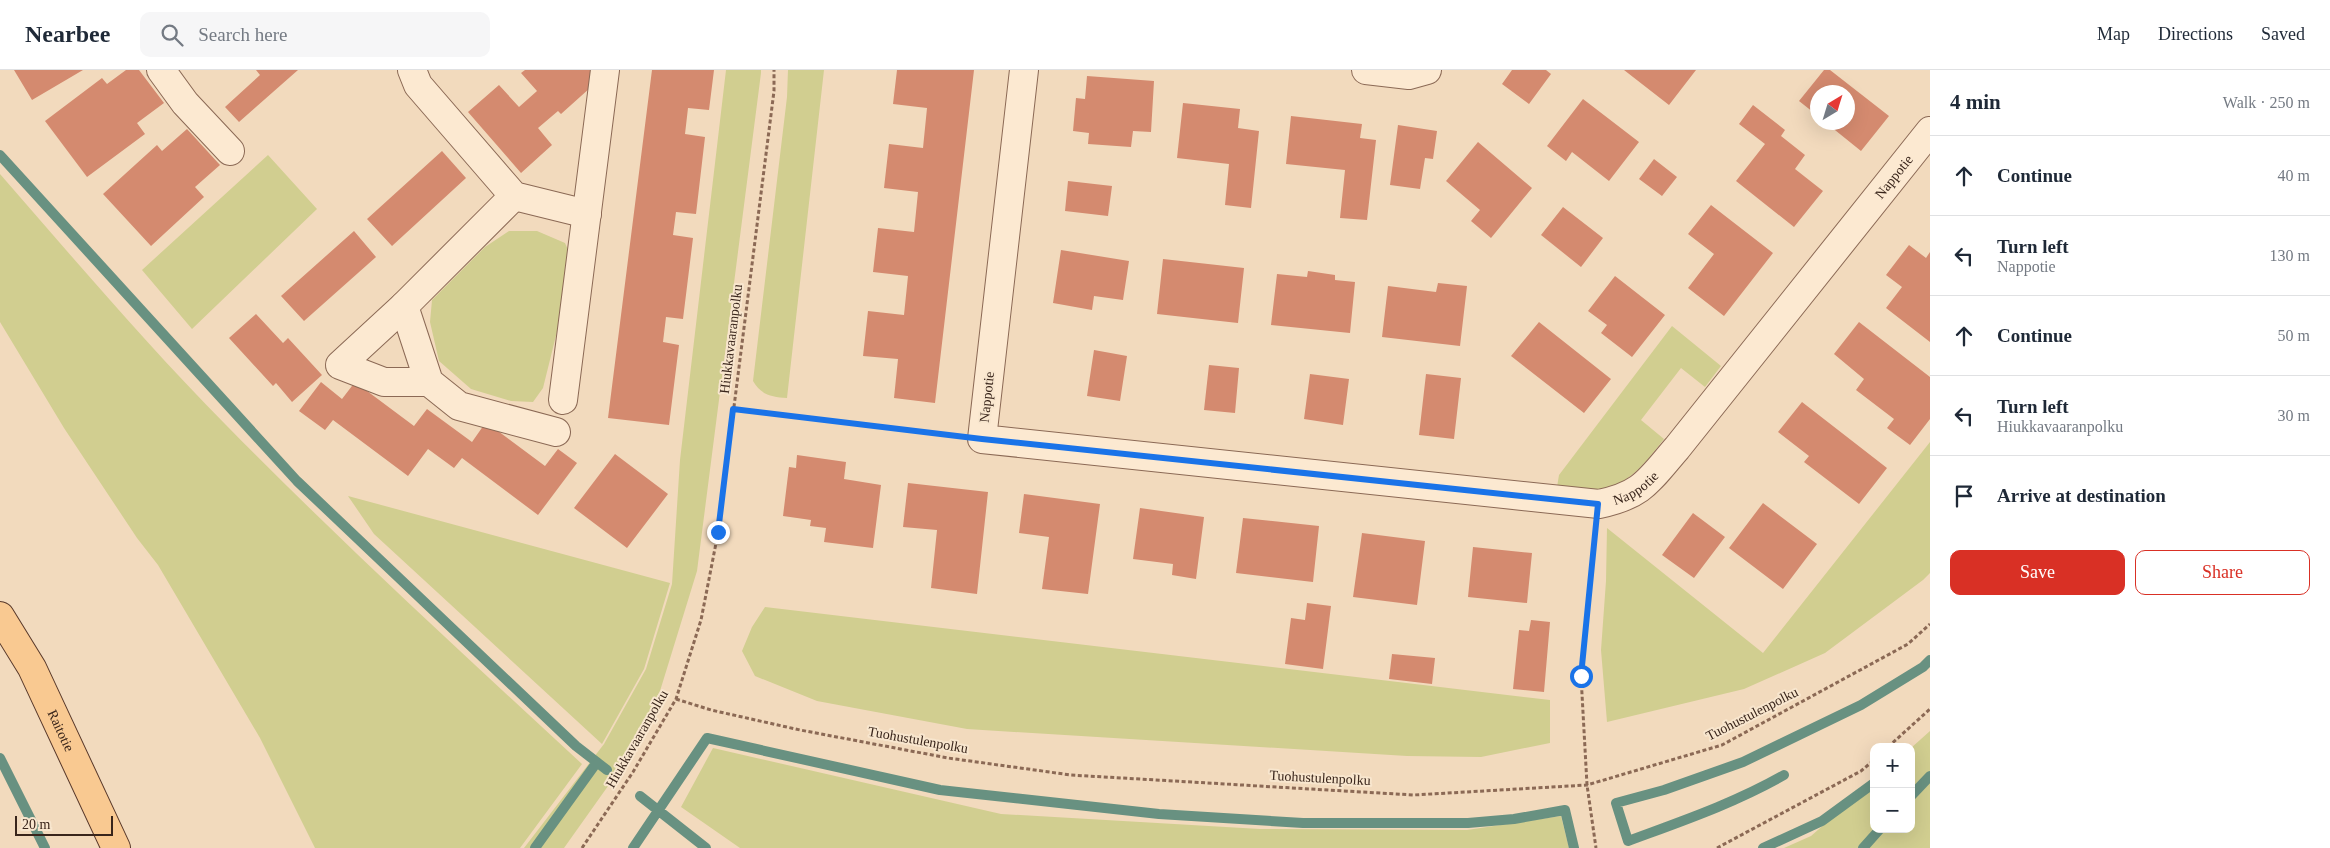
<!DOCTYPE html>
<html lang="en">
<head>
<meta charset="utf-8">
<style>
  :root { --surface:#fff; --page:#f6f6f7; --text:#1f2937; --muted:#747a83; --line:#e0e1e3; --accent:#d93025 }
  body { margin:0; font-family:Georgia,serif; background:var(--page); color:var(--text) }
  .controls { position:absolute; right:15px; bottom:15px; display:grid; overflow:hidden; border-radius:10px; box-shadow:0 5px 20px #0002 }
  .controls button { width:45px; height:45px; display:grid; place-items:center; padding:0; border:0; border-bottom:1px solid var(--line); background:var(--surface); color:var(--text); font:25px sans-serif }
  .compass { position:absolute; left:1810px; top:15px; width:45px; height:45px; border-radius:50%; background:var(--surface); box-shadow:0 5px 20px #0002; rotate:38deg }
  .scale { position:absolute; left:15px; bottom:12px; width:98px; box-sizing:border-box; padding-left:5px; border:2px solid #39251b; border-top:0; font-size:14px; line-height:18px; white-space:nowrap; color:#39251b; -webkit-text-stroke:4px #f8e6ce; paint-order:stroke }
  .stop { position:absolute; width:15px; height:15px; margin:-11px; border:4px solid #1a73e8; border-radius:50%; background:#fff }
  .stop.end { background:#1a73e8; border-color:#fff; box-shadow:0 1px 5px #0008 }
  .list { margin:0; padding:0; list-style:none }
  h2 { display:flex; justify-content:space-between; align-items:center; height:65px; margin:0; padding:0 20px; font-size:21px }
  h2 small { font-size:16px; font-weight:400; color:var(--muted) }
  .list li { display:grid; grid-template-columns:32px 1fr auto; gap:15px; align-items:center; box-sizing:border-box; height:80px; padding:0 20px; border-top:1px solid var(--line) }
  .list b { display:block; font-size:19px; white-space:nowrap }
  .list p { margin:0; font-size:16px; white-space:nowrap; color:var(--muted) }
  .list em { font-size:16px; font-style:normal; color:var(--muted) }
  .actions { display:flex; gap:10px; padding:15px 20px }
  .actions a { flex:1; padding:11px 0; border:1px solid var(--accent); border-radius:10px; text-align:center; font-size:18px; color:var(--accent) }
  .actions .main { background:var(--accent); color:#fff }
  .icon { flex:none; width:28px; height:28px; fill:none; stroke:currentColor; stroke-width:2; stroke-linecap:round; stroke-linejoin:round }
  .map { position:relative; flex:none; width:1930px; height:778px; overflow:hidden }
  header { display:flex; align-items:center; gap:30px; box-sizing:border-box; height:70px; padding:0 25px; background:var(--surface); border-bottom:1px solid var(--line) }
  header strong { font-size:24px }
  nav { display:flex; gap:28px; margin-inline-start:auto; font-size:18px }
  .search { width:350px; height:45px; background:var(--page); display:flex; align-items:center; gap:12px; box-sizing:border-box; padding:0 18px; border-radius:10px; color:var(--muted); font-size:19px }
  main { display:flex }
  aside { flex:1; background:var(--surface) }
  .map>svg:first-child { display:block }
  .green { fill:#d1ce90 }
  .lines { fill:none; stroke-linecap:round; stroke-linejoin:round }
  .stream { stroke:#689181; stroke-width:10 }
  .building { fill:#d48a6f }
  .minor-casing { stroke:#8b6955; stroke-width:30 }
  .major-casing { stroke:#58382a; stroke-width:30 }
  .path { stroke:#8b6955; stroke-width:3; stroke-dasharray:4 2.5; stroke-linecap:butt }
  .minor { stroke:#fce9d1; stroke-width:28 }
  .major { stroke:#f9c991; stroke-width:28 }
  .route { stroke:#1a73e8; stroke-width:6 }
  .labels { text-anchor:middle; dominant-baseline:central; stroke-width:4; stroke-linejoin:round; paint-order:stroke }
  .street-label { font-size:14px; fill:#39251b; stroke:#f8e6ce }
</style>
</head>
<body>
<header>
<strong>Nearbee</strong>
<div class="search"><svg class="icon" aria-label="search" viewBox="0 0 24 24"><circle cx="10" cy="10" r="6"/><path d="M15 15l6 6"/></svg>Search here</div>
<nav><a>Map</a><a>Directions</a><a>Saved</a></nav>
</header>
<main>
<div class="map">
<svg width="1930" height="778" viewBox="0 0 1930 778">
  <rect width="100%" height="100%" fill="#f2dabd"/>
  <path class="green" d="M726 0H761V3L697 501 660 621 618 702 564 778H524L604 674 646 599 672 514 680 390Z
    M788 0H824L787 328C772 327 761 325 753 311L787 27Z
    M268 85 317 139 192 259 142 200Z
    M0 104C74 189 147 275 226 355 341 472 462 583 582 694L520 778H315L260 668 158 495 137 468 64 358 0 252Z
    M509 161H537L565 173 574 193 543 318 533 332 511 331 471 319 439 291 430 252 432 230 485 177Z
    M1672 256 1721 296 1705 317 1681 298 1641 350 1664 369C1646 392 1627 418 1595 421 1583 422 1569 418 1557 417L1559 405Z
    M1930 372V503L1923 510 1825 583 1744 619 1607 652 1601 580 1606 511 1607 458 1763 583Z
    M348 426 670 513 644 599 602 674 374 464Z
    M765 537 1550 630V673L1481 687 1407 686 967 659 817 631 755 606 742 581 752 557Z
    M1930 661V778H1784L1811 766 1874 711V759H1911V678Z
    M713 678 1001 744 1260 759 1467 760 1561 746 1569 778H740L681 737Z"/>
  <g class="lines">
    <path class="stream" d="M0 85 297 411 576 676 607 700
      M0 688 45 778
      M1784 705C1735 733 1682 751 1628 771L1616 733 1664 720 1743 692 1861 635 1923 597 1930 590
      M640 726 706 778
      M1911 726 1930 706
      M535 778 597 692
      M633 778 707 668 940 720 1159 744 1303 753H1468L1514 749 1565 740 1574 778
      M1763 778 1822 751 1874 713
      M1863 778 1880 759"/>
  </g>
  <path class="building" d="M14 0H83L32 30Z
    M126 0H139L164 33 137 53 145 64 87 107 45 51 102 8 107 14Z
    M256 0H298L239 52 225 37 260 5Z
    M525 0H591L600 9 561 44 558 41 538 58 552 75 521 103 468 42 499 15 519 37 537 21 521 3Z
    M652 0H714L709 40 688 38 685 64 705 67 696 144 676 142 673 165 693 168 683 249 666 247 663 272 679 275 669 355 608 348Z
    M897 0H974L935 333 894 328 898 289 863 286 868 241 904 245 908 206 873 202 878 158 914 162 918 122 884 118 889 74 923 78 927 38 893 34Z
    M1512 0H1546L1551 4 1529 34 1502 14Z
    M1624 0H1696L1669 35Z
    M1824 0H1830L1889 46 1861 81 1825 52H1848V22H1818V46L1799 31Z
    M1087 6 1154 11 1151 62 1133 61 1131 77 1088 74 1089 63 1073 61 1076 28 1085 29Z
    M1583 29 1639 72 1609 111 1572 82 1566 91 1547 76Z
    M1183 33 1240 39 1238 58 1259 61 1251 138 1225 135 1229 94 1177 88Z
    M1753 35 1785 60 1781 66 1805 85 1795 99 1823 121 1794 157 1736 111 1765 74 1739 54Z
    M1291 46 1362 54 1360 68 1376 70 1367 150 1340 148 1345 100 1286 94Z
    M1398 55 1437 61 1433 89 1425 88 1420 119 1390 115Z
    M187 59 220 95 195 117 204 127 151 176 103 124 157 75 162 81Z
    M1478 72 1532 118 1491 168 1471 151 1480 140 1446 111Z
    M442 81 466 108 392 176 367 149Z
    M1654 89 1677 107 1662 126 1639 109Z
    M1068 111 1112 116 1108 146 1065 141Z
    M1711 135 1773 183 1724 246 1688 218 1714 184 1688 164Z
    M1563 137 1603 168 1581 197 1541 165Z
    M354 161 376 187 304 251 281 226Z
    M1909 175 1926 188 1930 182V272L1886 238 1902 217 1886 205Z
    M1061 180 1129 191 1123 230 1094 226 1092 240 1053 233Z
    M1163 189 1244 198 1238 253 1157 244Z
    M1308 201 1335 205V210L1355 212 1350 263 1271 255 1277 204 1307 207Z
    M1615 206 1665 245 1632 287 1601 263 1607 255 1588 241Z
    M1438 213 1467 216 1460 276 1382 267 1388 216 1436 222Z
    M256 244 283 273 288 268 322 305 292 332 276 313 273 316 229 268Z
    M1539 252 1611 309 1584 343 1511 286Z
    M1859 252 1930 307V349L1910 375 1887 358 1894 349 1856 320 1864 309 1834 284Z
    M1094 280 1127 286 1120 331 1087 326Z
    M1209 295 1239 298 1235 343 1204 340Z
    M1310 304 1349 309 1343 355 1304 349Z
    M1426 304 1461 308 1454 369 1419 365Z
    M321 312 342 329 355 312 414 356 427 339 472 372 486 352 545 396 558 379 577 393 538 445 462 388 454 398 428 379 408 406 333 350 325 360 299 341Z
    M1802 332 1887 398 1859 434 1804 392 1809 386 1778 362Z
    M615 384 668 424 627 478 574 438Z
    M797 385 846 392 844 409 881 415 873 478 824 472 826 458 810 456 811 450 783 446 789 397 796 398Z
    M908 413 988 422 977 524 931 518 937 460 903 457Z
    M1024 424 1100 434 1088 524 1042 519 1049 467 1019 463Z
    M1763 433 1817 474 1783 519 1729 478Z
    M1140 438 1204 447 1196 509 1172 505 1173 494 1133 489Z
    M1693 443 1725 467 1694 508 1662 485Z
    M1243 448 1319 456 1313 512 1236 503Z
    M1362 463 1425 471 1417 535 1353 527Z
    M1473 477 1532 483 1527 533 1468 527Z
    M1307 533 1331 536 1323 599 1285 594 1291 548 1305 550Z
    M1531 550 1550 552 1544 622 1513 619 1519 560 1529 561Z
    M1392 584 1435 588 1432 614 1389 609Z"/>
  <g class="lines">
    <defs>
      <g id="minor">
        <path d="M161 0 185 33 230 81"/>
        <path d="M412 0 418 15 514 126 587 144"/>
        <path id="s1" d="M1024 0 982 369 1599 434C1643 425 1649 410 1677 378L1930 61"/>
        <path d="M1366 0 1409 5 1427 0"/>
        <path d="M514 126 404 236 429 312 459 336 556 362"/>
        <path d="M404 236 340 295 384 312H429"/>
        <path d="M563 330 605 0"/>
      </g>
      <g id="major">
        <path id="s2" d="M0 546 32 598 116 778"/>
      </g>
    </defs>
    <use href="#minor" class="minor-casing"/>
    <use href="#major" class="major-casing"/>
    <path class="path" d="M733 339 952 366
      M1595 465 1581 606 1587 715 1596 778
      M676 629 711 640 800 660 948 688 1071 705 1413 725 1587 715 1722 675 1908 574 1930 554
      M1888 677 1930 639
      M582 778 633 702 676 629 701 550 718 463 774 21V0
      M1717 778 1861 701 1874 690"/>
    <use href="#minor" class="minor"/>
    <use href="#major" class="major"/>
  </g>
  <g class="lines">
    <path class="route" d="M718 462 733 339 982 369 1598 434 1581 606"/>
  </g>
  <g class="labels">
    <g class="street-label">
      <text stroke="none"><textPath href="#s1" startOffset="1438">Nappotie</textPath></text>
      <text transform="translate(731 269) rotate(-83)">Hiukkavaaranpolku</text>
      <text transform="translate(987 327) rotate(-84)">Nappotie</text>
      <text stroke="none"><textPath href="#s1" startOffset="1032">Nappotie</textPath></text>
      <text transform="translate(1752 644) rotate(-27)">Tuohustulenpolku</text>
      <text stroke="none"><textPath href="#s2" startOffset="130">Raitotie</textPath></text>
      <text transform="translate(637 669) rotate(-60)">Hiukkavaaranpolku</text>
      <text transform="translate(918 670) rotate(10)">Tuohustulenpolku</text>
      <text transform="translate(1320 708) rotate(3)">Tuohustulenpolku</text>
    </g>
  </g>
</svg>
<div class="controls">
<button>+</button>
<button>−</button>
</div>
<svg class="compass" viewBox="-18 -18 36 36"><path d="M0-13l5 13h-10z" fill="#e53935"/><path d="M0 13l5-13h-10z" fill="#747a83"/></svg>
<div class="scale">20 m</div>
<div class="stop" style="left:1581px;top:606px"></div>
<div class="stop end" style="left:718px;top:462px"></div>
</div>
<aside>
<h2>4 min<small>Walk · 250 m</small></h2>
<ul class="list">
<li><svg class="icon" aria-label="ahead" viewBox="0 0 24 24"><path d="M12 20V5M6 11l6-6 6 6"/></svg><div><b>Continue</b></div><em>40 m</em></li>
<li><svg class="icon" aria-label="left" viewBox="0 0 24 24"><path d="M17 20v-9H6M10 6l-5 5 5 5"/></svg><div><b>Turn left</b><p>Nappotie</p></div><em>130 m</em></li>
<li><svg class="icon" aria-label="ahead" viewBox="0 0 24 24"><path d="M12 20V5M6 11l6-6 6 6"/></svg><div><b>Continue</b></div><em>50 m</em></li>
<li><svg class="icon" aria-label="left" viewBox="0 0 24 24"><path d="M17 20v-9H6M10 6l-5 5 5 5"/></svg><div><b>Turn left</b><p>Hiukkavaaranpolku</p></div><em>30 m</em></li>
<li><svg class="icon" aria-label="arrive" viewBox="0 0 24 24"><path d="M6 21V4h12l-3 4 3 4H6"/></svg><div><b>Arrive at destination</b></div></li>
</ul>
<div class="actions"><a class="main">Save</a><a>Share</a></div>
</aside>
</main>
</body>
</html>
